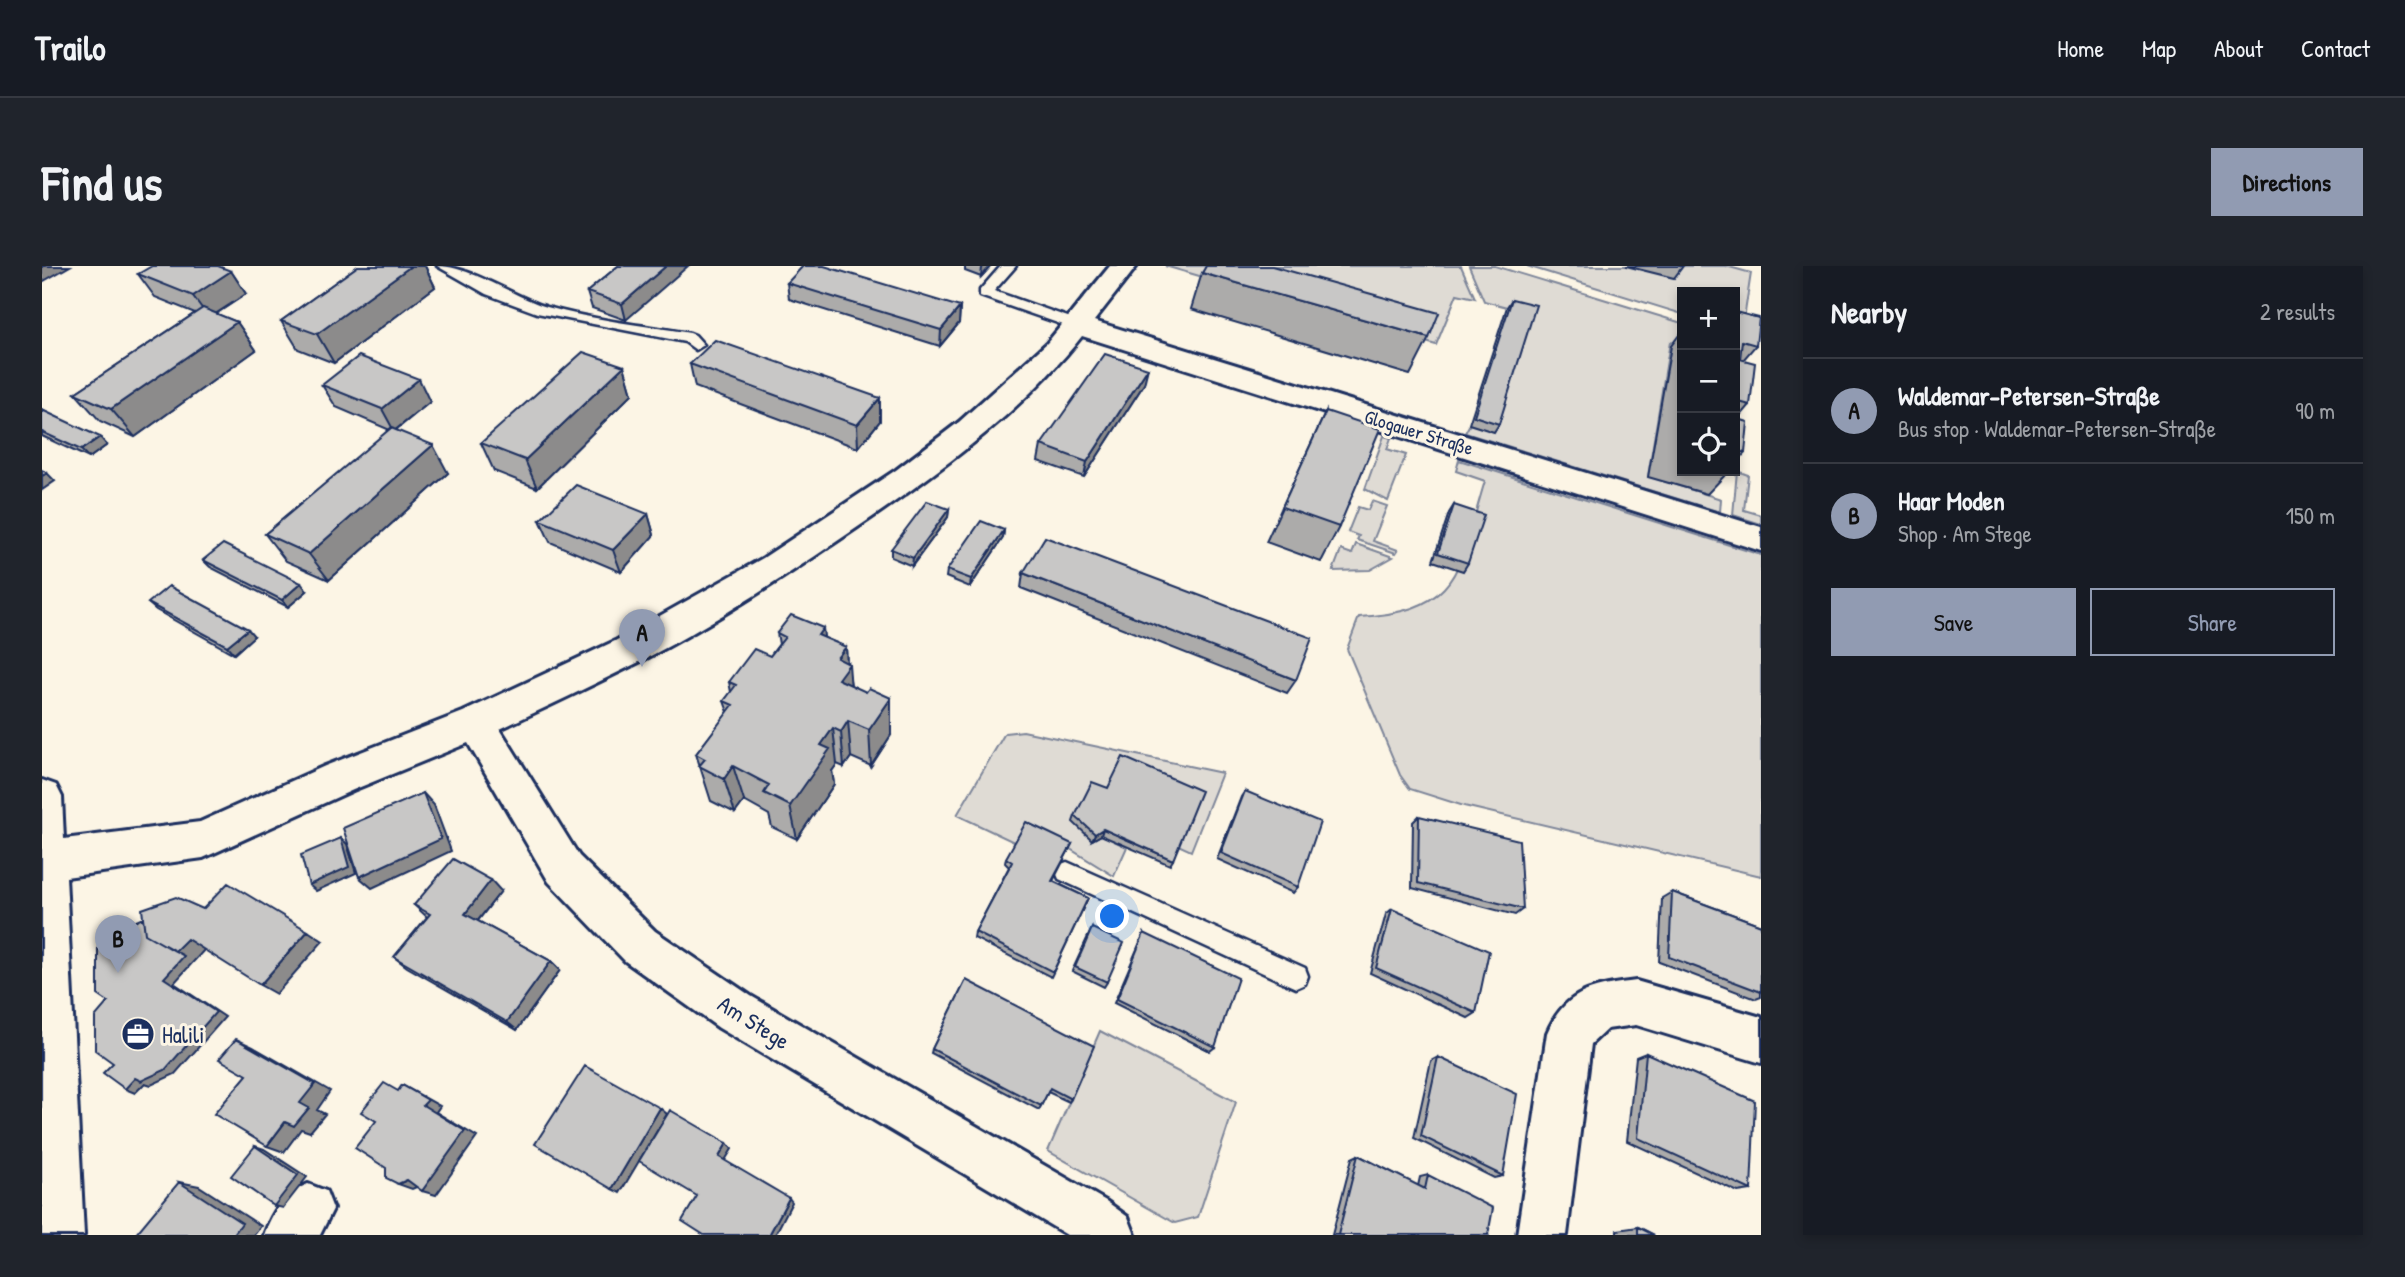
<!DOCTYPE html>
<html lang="en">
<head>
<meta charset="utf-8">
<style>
  :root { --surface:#171b24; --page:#20242c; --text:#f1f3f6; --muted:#9ea1a6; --line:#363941; --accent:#919bb2 }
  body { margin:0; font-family:"Patrick Hand",sans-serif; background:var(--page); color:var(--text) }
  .controls { position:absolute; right:21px; top:21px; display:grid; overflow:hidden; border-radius:0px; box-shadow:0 4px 10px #0003 }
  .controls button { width:63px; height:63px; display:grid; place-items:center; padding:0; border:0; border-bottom:2px solid var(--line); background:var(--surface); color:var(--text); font:35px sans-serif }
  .you { position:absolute; left:1071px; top:651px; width:24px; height:24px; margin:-18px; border:5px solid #fff; border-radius:50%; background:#1a73e8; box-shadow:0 0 0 10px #1a73e833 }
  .badge { display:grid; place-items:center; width:46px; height:46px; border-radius:50%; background:var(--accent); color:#111; font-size:23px; font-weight:700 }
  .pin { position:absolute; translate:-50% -58px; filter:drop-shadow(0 2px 4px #0008) }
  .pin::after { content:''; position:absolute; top:37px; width:24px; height:21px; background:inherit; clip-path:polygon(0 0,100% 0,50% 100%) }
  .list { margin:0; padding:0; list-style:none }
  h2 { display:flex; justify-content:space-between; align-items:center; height:91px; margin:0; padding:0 28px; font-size:30px }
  h2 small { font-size:23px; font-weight:400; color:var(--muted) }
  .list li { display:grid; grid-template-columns:46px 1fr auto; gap:21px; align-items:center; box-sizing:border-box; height:105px; padding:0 28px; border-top:2px solid var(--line) }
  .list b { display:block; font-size:26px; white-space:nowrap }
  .list p { margin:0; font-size:23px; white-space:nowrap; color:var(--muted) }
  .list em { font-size:23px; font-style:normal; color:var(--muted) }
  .actions { display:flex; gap:14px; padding:21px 28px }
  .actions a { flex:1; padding:16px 0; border:2px solid var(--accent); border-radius:0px; text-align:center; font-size:24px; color:var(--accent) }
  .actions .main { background:var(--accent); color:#111 }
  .icon { flex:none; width:38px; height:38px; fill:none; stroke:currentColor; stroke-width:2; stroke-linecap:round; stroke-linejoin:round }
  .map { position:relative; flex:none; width:1719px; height:969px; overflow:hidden; border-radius:0px }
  header { display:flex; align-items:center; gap:42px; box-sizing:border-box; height:98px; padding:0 35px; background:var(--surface); border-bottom:2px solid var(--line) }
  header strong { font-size:33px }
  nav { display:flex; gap:38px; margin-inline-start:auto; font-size:24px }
  .intro { display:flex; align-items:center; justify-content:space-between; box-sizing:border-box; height:168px; padding:0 42px }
  h1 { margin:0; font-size:49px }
  .button { padding:18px 32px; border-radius:0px; background:var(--accent); color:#111; font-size:24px; font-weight:700 }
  main { display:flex; gap:42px; padding:0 42px }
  aside { flex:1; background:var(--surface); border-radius:0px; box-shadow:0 4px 10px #0003 }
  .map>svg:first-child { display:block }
  .green { fill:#dfdbd4; stroke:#7d8599; stroke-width:2 }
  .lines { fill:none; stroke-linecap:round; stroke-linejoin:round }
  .service-casing { stroke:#1b2f5e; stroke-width:5 }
  .minor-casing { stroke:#1b2f5e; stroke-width:6 }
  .service { fill:#fcf5e5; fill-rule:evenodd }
  .minor { fill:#fcf5e5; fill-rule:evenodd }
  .wall { fill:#acabaa; stroke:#1b2f5e; stroke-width:2 }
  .shaded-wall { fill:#8c8b8b; stroke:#1b2f5e; stroke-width:2 }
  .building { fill:#c8c7c6; stroke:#1b2f5e; stroke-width:2 }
  .labels { text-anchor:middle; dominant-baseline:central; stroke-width:6; stroke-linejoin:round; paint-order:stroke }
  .far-street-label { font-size:19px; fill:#1b2f5e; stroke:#fcf5e5 }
  .street-label { font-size:23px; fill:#1b2f5e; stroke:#fcf5e5 }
  .poi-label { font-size:23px; fill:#1b2f5e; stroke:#fcf5e5; text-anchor:start }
</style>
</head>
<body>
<header>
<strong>Trailo</strong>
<nav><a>Home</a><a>Map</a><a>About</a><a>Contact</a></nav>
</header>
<div class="intro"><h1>Find us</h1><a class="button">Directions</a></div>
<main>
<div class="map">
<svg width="1719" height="969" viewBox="0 0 1719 969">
  <rect width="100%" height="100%" fill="#fcf5e5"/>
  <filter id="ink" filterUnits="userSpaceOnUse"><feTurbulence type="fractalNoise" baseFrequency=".0143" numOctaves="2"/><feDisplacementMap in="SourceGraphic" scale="14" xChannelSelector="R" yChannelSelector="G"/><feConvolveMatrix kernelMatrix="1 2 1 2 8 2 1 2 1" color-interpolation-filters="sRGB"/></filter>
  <g filter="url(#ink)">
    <path class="green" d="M1123 0H1419L1433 32 1415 28 1394 79Z
      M1427 0H1453L1640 57V79L1628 76 1606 210 1679 233 1678 246 1423 167 1488 47 1442 35Z
      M1485 0H1684L1709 7 1700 66 1693 63V26H1640V48Z
      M1342 170 1349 172 1345 183 1364 189 1346 235 1323 223Z
      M1417 194 1719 289V610L1422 540 1368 523 1358 509 1305 383 1317 351C1421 345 1416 302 1443 215L1414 205Z
      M1695 205 1706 209 1702 244 1719 249V258L1691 249Z
      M1330 235 1345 240 1331 275 1356 284 1354 287 1315 274 1317 270 1306 266 1316 241 1326 244Z
      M1314 278 1351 291 1328 304 1291 305 1299 284 1310 288Z
      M981 465 1180 507 1149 585 1136 579 1079 498 1050 574 1059 569 1085 581 1072 610 1028 583 983 562 974 577 915 549 963 467Z
      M1058 765 1194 836 1156 951 1133 957 1006 885Z"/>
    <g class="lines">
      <defs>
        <path id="service" d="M395 0C429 0 470 30 505 41 551 54 600 59 648 67L653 69 662 79 654 84 643 76 495 47 444 28Z
          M959 0H974L952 25 1040 56V62H1030L938 30V24Z
          M1025 596 1263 702 1266 710 1263 718 1254 722 1245 718 1017 613 1014 606 1017 599Z"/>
        <path id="minor" d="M1068 0H1095L1052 55 1719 261V285L1040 70C985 140 905 200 832 250 756 302 679 354 597 396 551 419 504 441 458 463L537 590 613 665 709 730 1064 935 1086 951 1093 969H1025L677 762 583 695 507 616 426 477 311 524 161 592 24 611 42 969H0V514L14 519 20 531 22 573 158 556 283 500 421 446 573 375 721 292 854 204 917 156 1005 77Z
          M1594 715 1719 751V797L1594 759 1565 763 1549 778 1525 969H1475L1505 767C1523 724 1553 720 1594 715Z
          M266 918 284 925 291 943 278 969H222C231 945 242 928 266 918Z"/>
      </defs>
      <use href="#service" class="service-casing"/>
      <use href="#minor" class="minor-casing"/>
      <use href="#service" class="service"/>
      <use href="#minor" class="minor"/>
    </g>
    <path class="wall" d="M316 0H383L393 21 292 97 256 83 239 55Z
      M576 0 584 54 550 42 545 26Z
      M923 0H949L939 11 923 5Z
      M1584 0H1641L1632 12Z
      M189 5 204 28 174 48 195 56 214 84 93 171 58 155 33 127 153 47 113 31 96 8Z
      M1160 7 1387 72 1368 109 1149 43Z
      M745 17 918 41 917 57 898 80 747 33Z
      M1470 33 1457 158 1452 166 1427 158 1465 41Z
      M1693 46 1714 79 1701 94 1708 139 1696 153 1703 187 1693 199Z
      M1640 65V205H1687L1665 228 1606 211 1629 80Z
      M648 98 838 132V155L816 182 653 121Z
      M582 100 590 128 495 222 452 205 439 177Z
      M1102 118 1042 211 996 195 999 179Z
      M280 119 388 136 354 164 406 207 287 314 244 295 223 268 348 164 294 141Z
      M0 144 65 179 47 192 0 170Z
      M1284 145 1297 261 1279 296 1224 276Z
      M1412 239 1426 297 1421 305 1391 295 1407 247Z
      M907 243 906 251 870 300 849 291V283Z
      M606 248 612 269 579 306 508 276 498 254Z
      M962 264 961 272 928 321 904 311 905 304Z
      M161 294 265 325 246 341 168 301Z
      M981 307 1254 414 1245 427 979 322Z
      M106 337 212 370 192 388 114 344Z
      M735 367 782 372 804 381 805 397 809 419 849 469 829 500 809 491 802 501 795 498 790 505 792 518 755 573 730 561 727 549 702 535 693 547 669 535 654 488 686 446 682 435 689 426 687 416 728 390 737 378Z
      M1203 525 1256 621 1251 627 1175 593 1199 531Z
      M1033 550 1131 594 1128 599 1059 569 1050 574 1031 556Z
      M1377 550 1481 643 1473 649 1370 622 1371 556Z
      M1030 578 1011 615 1046 632 1009 711 932 672 933 666 967 601 963 597 964 592Z
      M459 625 436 655 509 695 518 704 475 764 365 701 352 691 385 651 372 639Z
      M1630 626 1719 659V731L1714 733 1617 696 1620 632Z
      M1350 643 1434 747 1426 752 1328 707 1344 648Z
      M1050 662 1065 716 1062 721 1030 705Z
      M1102 667 1173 781 1168 785 1072 737Z
      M924 714 1029 833 1027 836 1006 826 997 844 889 787 890 783Z
      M1604 787 1709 924 1696 926 1585 875 1594 791Z
      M1396 791 1461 910 1452 912 1372 872 1389 795Z
      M1316 889 1376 920 1378 911 1386 909 1446 969H1290L1310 892Z
      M1596 961 1612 969H1575V964Z"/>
    <path class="shaded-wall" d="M0 0H28L0 16Z
      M369 0H383L393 21 292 97 275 68Z
      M624 0H646L584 54 580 38Z
      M942 0H949L939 11 940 2Z
      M189 5 204 28 167 52 151 30Z
      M918 41 917 57 898 80 899 64Z
      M195 56 214 84 93 171 69 143Z
      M582 100 590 128 495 222 483 194Z
      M1106 102 1102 118 1042 211 1045 196Z
      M377 113 388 136 352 165 340 143Z
      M838 132V155L816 182 815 159Z
      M58 171 65 179 47 192 39 184Z
      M391 179 406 207 287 314 267 288Z
      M5 207 13 215 0 224V210Z
      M907 243 906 251 870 300 871 292Z
      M606 248 612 269 579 306 571 284Z
      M962 264 961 272 928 321 929 313Z
      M259 317 265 325 246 341 240 334Z
      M781 362 786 402 776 369Z
      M206 363 212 370 192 388 185 380Z
      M804 381 805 401 807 398 810 436 800 451 795 392Z
      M849 432V469L829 500 827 464Z
      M806 455 809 491 802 501 799 466Z
      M791 462 795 498 790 505 792 518 755 573 748 540 779 479Z
      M691 500 702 535 693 547 682 513Z
      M381 527 392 539 409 585 330 622 317 611Z
      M1061 563 1059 569 1050 574 1053 568Z
      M299 572 305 578 314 607 274 625 267 619Z
      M449 614 459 625 433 658 423 648Z
      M266 665 281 675 234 728 218 719Z
      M112 673H145L163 683 132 717 183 751 133 808 109 819 103 817 93 827 83 823 122 712Z
      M509 695 518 704 475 764 465 756Z
      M194 773 211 781 288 825 275 844 283 848 268 866 259 863 242 886 225 880 258 837Z
      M360 819 398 840 394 846 435 871 394 929 380 925 381 839Z
      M618 842 625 848 578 927 570 923Z
      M685 877 690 883 682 896 677 891Z
      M213 880 222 883 265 911 241 942 232 940Z
      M365 914 379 919 370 923 356 918Z
      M137 916 157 920 219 960 212 969H191Z
      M747 932 750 936 733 969H727Z"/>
    <path class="building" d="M110 0H176L189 5 151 30 96 8Z
      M316 0H369L275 68 239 55Z
      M576 0H624L580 38 545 26Z
      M761 0H782L918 41 899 64 745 17Z
      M1164 0H1230L1397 47 1387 72 1160 7Z
      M1470 33 1494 39 1457 158 1432 150Z
      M161 42 195 56 69 143 33 127Z
      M1693 46 1717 52 1714 79 1700 75 1698 93 1713 97 1708 139 1693 135Z
      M673 74 838 132 815 159 648 98Z
      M541 86 582 100 483 194 439 177Z
      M1063 88 1106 102 1045 196 999 179Z
      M317 90 377 113 340 143 280 119Z
      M0 144 58 171 39 184 0 166Z
      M1284 145 1338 163 1297 261 1240 241Z
      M1693 152 1706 156 1703 187 1693 184Z
      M349 162 391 179 267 288 223 268Z
      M0 204 5 207 0 210Z
      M534 219 606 248 571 284 498 254Z
      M885 235 907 243 871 292 849 283Z
      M1412 239 1442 249 1426 297 1396 287Z
      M939 255 962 264 929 313 905 304Z
      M1003 271 1270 372 1254 414 981 307Z
      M181 278 259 317 240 334 161 294Z
      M127 320 206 363 185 380 106 337Z
      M749 349 781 362 776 369 804 381 795 392 807 398 796 413 824 426 827 422 849 432 827 464 806 455 799 466 791 462 779 479 788 483 748 540 722 527 727 519 691 500 682 513 657 500 663 493 654 488 691 439 682 435 694 419 687 416 712 383 728 390 743 371 735 367Z
      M1081 491 1159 525 1131 594 1061 563 1053 568 1033 550 1050 516 1066 522Z
      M1203 525 1278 556 1256 621 1179 587Z
      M381 527 399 573 317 611 301 562Z
      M1377 550 1477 574 1481 643 1376 617Z
      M984 556 1030 578 1010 615 1046 632 1011 706 933 666 970 596 964 592Z
      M299 572 307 601 267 619 259 589Z
      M411 593 449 614 423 648 509 695 465 756 352 691 388 648 372 639Z
      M186 617 266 665 218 719 145 673 133 685 103 668 100 643 134 631 161 643Z
      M1630 626 1719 659V726L1627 691Z
      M1350 643 1447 685 1434 747 1334 702Z
      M101 652 103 668 142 690 122 712 174 746 123 804 99 815 93 812 83 823 61 807 71 797 53 784V751L66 736 56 729V682L76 663Z
      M1050 662 1082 677 1065 716 1033 701Z
      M1102 667 1196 712 1173 781 1075 733Z
      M924 714 1052 780 1029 833 1008 822 999 840 890 783Z
      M194 773 273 818 258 837 267 842 252 860 243 856 225 880 172 848 205 809 177 793Z
      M1604 787 1713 835 1709 924 1596 872Z
      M1396 791 1475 828 1461 910 1379 870Z
      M543 800 618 842 570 923 493 878Z
      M342 817 356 825 360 819 386 834 381 839 423 865 380 925 365 914 356 918 344 912V902L313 882 334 855 319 846Z
      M628 844 685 877 677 891 747 932 727 969H662L640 955 655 930 597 895Z
      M213 880 256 909 232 940 189 910Z
      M1316 889 1383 923 1386 909 1451 942 1446 969H1296Z
      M137 916 200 957 191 969H93Z
      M1596 961 1612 969H1596Z"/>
  </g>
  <defs>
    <symbol id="office-disc" viewBox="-11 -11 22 22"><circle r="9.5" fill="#1b2f5e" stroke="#fcf5e5"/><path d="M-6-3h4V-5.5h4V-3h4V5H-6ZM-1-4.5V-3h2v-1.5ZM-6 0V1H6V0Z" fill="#fff"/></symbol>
  </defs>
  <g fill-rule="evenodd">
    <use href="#office-disc" x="77" y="749" width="38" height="38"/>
  </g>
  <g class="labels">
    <g class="far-street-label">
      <text transform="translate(1377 166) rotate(17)">Glogauer Straße</text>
    </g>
    <g class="street-label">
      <text transform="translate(712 756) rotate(32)">Am Stege</text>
    </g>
    <g class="poi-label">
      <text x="120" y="768">Halili</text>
    </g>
  </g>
</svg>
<div class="controls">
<button>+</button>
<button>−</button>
<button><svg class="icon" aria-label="locate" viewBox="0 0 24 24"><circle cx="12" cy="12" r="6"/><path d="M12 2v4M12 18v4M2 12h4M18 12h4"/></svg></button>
</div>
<div class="you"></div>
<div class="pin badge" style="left:600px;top:401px">A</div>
<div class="pin badge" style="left:76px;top:707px">B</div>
</div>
<aside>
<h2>Nearby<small>2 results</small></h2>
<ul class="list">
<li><span class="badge">A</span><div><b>Waldemar-Petersen-Straße</b><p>Bus stop · Waldemar-Petersen-Straße</p></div><em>90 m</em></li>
<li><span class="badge">B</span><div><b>Haar Moden</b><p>Shop · Am Stege</p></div><em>150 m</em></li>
</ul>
<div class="actions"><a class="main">Save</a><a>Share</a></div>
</aside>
</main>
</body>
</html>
